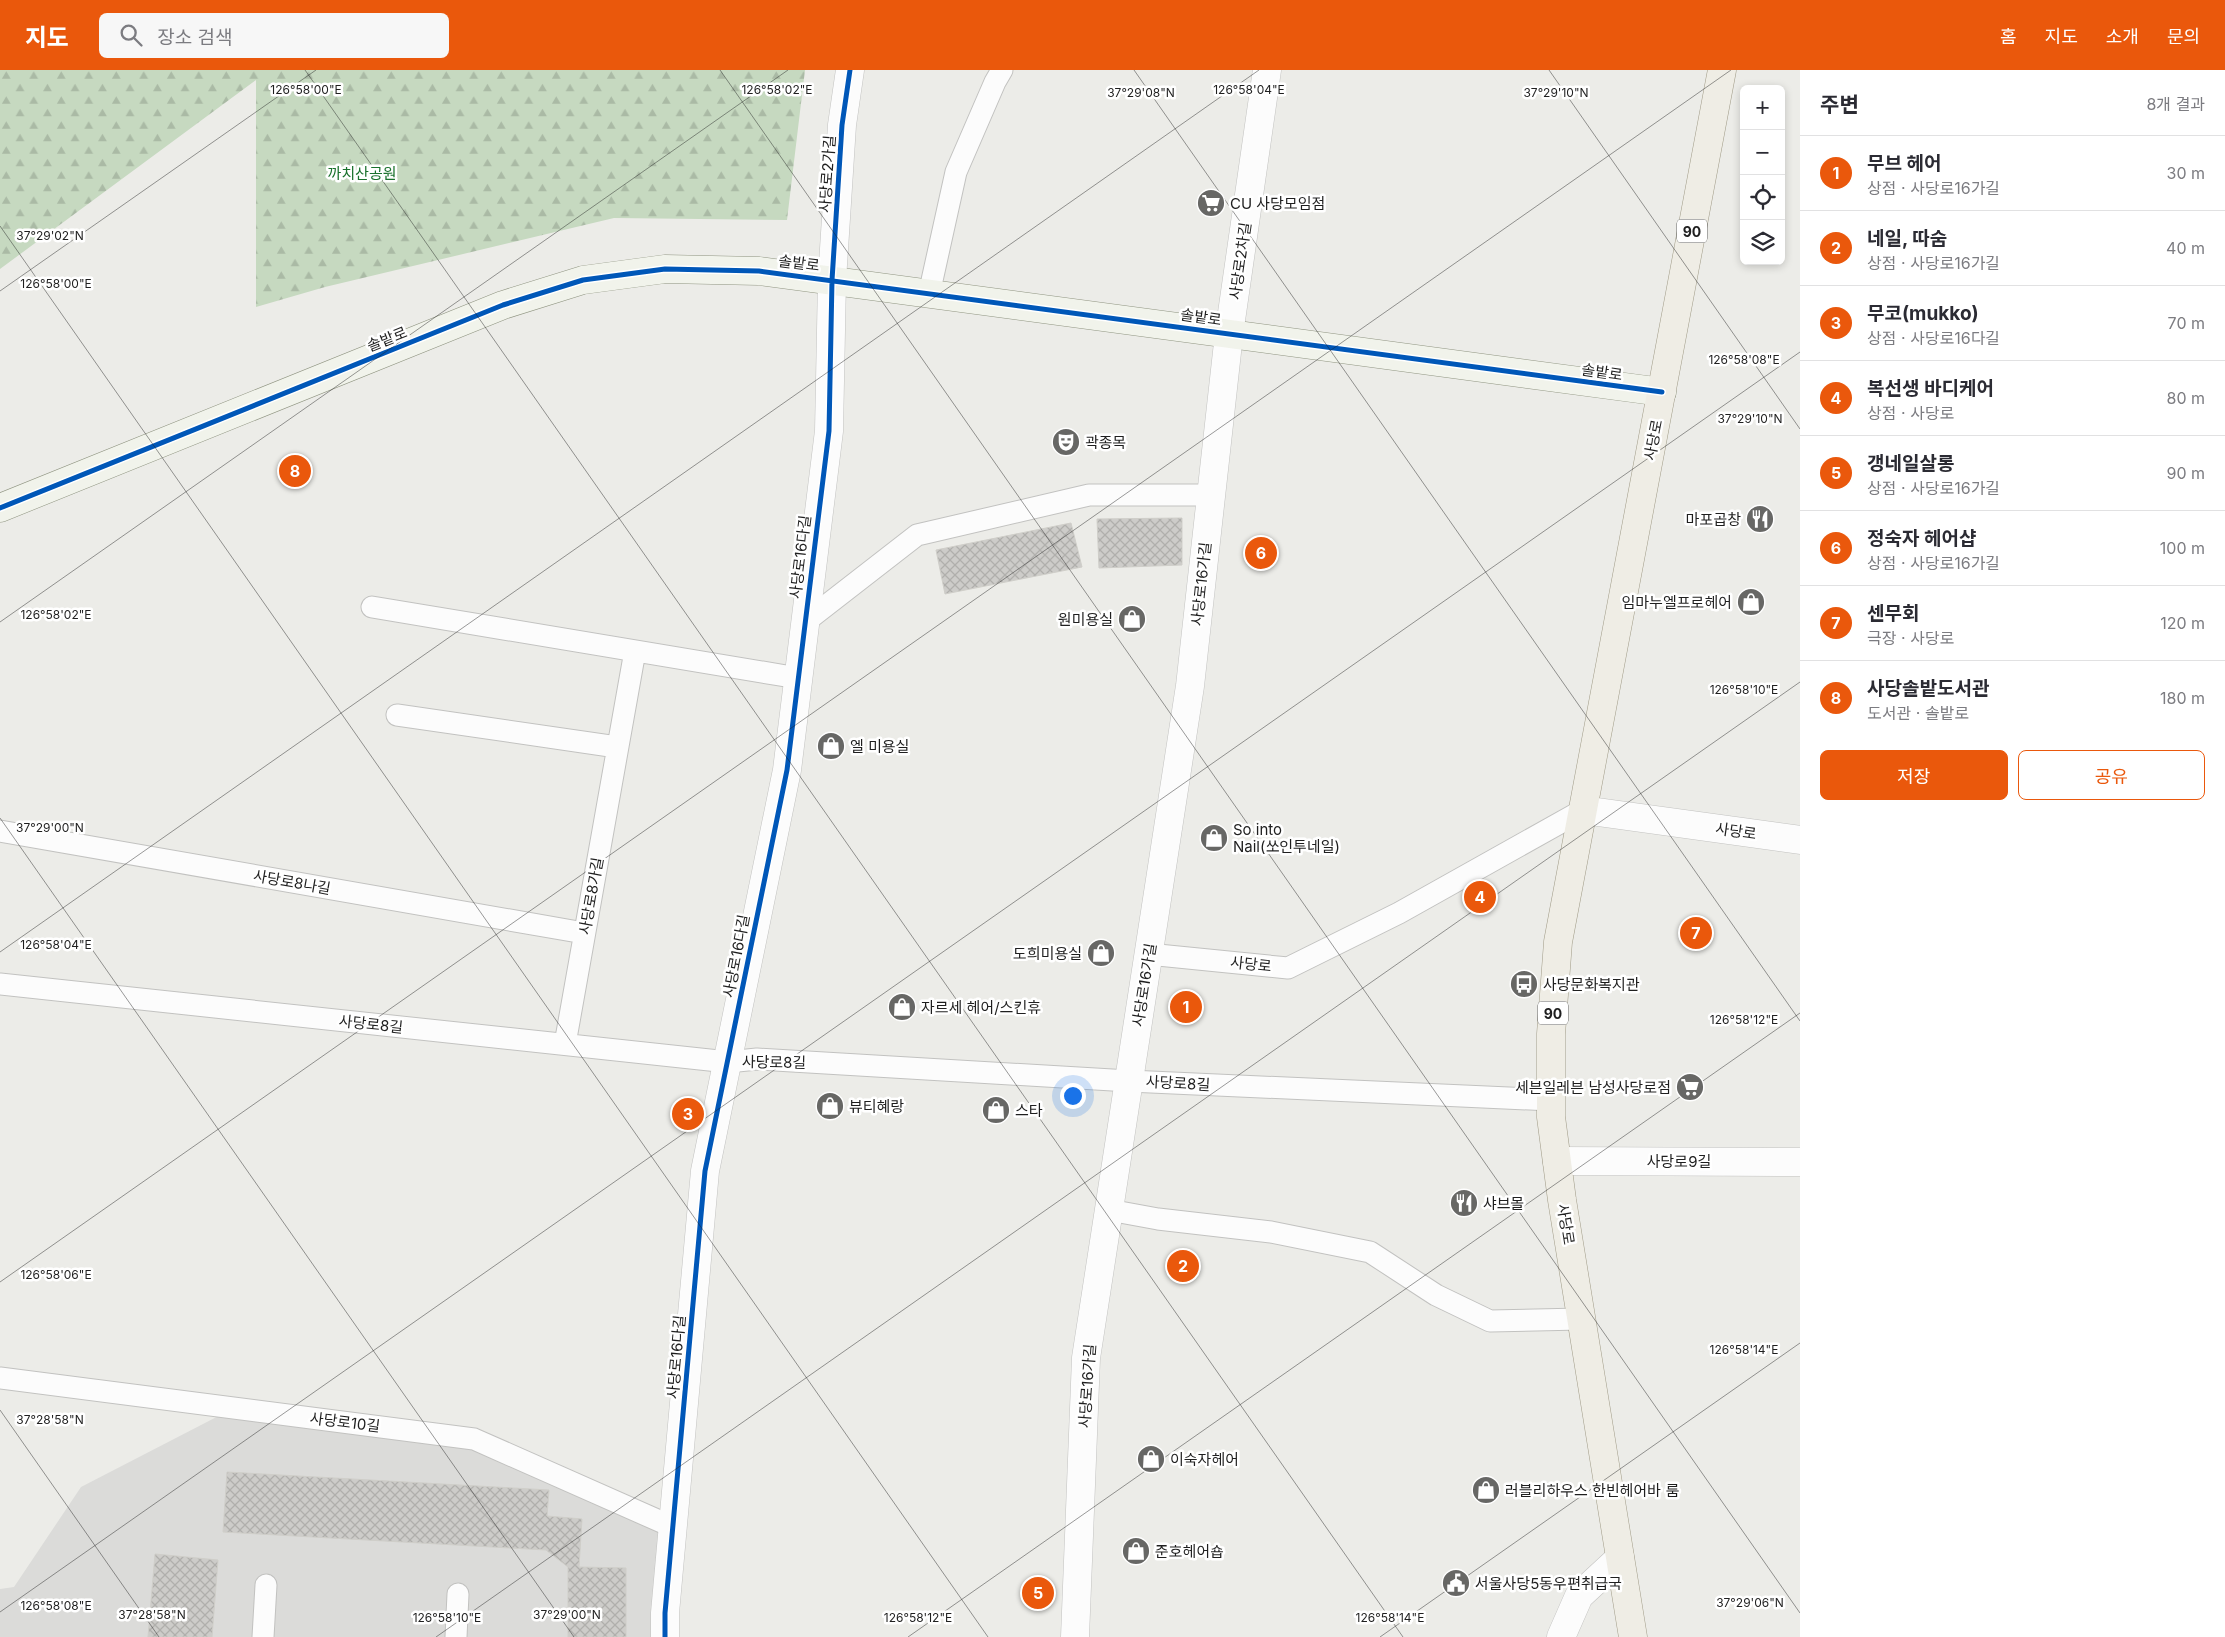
<!DOCTYPE html>
<html lang="ko">
<head>
<meta charset="utf-8">
<style>
  :root { --surface:#fff; --page:#f7f7f7; --text:#2b2b33; --muted:#7c7c81; --line:#e1e1e2; --accent:#ea580c }
  body { margin:0; font-family:Inter,"Noto Sans KR",sans-serif; background:var(--page); color:var(--text) }
  .controls { position:absolute; right:15px; top:15px; display:grid; overflow:hidden; border-radius:8px; box-shadow:0 2px 8px #0003 }
  .controls button { width:45px; height:45px; display:grid; place-items:center; padding:0; border:0; border-bottom:1px solid var(--line); background:var(--surface); color:var(--text); font:25px sans-serif }
  .you { position:absolute; left:1072px; top:1025px; width:18px; height:18px; margin:-12px; border:4px solid #fff; border-radius:50%; background:#1a73e8; box-shadow:0 0 0 8px #1a73e833 }
  .badge { display:grid; place-items:center; width:32px; height:32px; border-radius:50%; background:var(--accent); color:#fff; font-size:16px; font-weight:700 }
  .pin { position:absolute; translate:-50% -50%; border:2px solid #fff; box-shadow:0 1px 5px #0006 }
  .list { margin:0; padding:0; list-style:none }
  h2 { display:flex; justify-content:space-between; align-items:center; height:65px; margin:0; padding:0 20px; font-size:21px }
  h2 small { font-size:16px; font-weight:400; color:var(--muted) }
  .list li { display:grid; grid-template-columns:32px 1fr auto; gap:15px; align-items:center; box-sizing:border-box; height:75px; padding:0 20px; border-top:1px solid var(--line) }
  .list b { display:block; font-size:19px; white-space:nowrap }
  .list p { margin:0; font-size:16px; white-space:nowrap; color:var(--muted) }
  .list em { font-size:16px; font-style:normal; color:var(--muted) }
  .actions { display:flex; gap:10px; padding:15px 20px }
  .actions a { flex:1; padding:11px 0; border:1px solid var(--accent); border-radius:8px; text-align:center; font-size:18px; color:var(--accent) }
  .actions .main { background:var(--accent); color:#fff }
  .icon { flex:none; width:28px; height:28px; fill:none; stroke:currentColor; stroke-width:2; stroke-linecap:round; stroke-linejoin:round }
  .map { position:relative; flex:none; width:1800px; height:1567px; overflow:hidden }
  header { display:flex; align-items:center; gap:30px; box-sizing:border-box; height:70px; padding:0 25px; background:var(--accent); color:#fff }
  header strong { font-size:24px }
  nav { display:flex; gap:28px; margin-inline-start:auto; font-size:18px }
  .search { width:350px; height:45px; background:var(--page); display:flex; align-items:center; gap:12px; box-sizing:border-box; padding:0 18px; border-radius:8px; color:var(--muted); font-size:19px }
  main { display:flex }
  aside { flex:1; background:var(--surface) }
  .map>svg:first-child { display:block }
  .residential { fill:#dbdbd9 }
  .forest { fill:url(#forest-firs) }
  .building { fill:url(#building-cross-hatch); stroke:#cfcec9 }
  .lines { fill:none; stroke-linecap:round; stroke-linejoin:round }
  .lane-casing { stroke:#c2c2c0; stroke-width:23 }
  .street-casing { stroke:#c2c2c0; stroke-width:29 }
  .secondary-casing { stroke:#909582; stroke-width:29 }
  .primary-casing { stroke:#a09b87; stroke-width:29 }
  .lane { stroke:#fcfcfc; stroke-width:21 }
  .street { stroke:#fcfcfc; stroke-width:28 }
  .secondary { stroke:#f1f3eb; stroke-width:28 }
  .primary { stroke:#efede5; stroke-width:28 }
  .cycleway-casing { stroke:#fff; stroke-width:8 }
  .cycleway { stroke:#0057b8; stroke-width:5 }
  .ticks { fill:none; stroke:#1f1f1f; stroke-width:1; stroke-opacity:0.45 }
  .labels { text-anchor:middle; dominant-baseline:central; stroke-width:5; stroke-linejoin:round; paint-order:stroke }
  .shield { fill:#fff; stroke:#626262; stroke-width:1 }
  .shield-label { font-size:14px; font-weight:bold; fill:#1f1f1f }
  .park-label { font-size:15px; fill:#19712c; stroke:#fff }
  .street-label { font-size:15px; fill:#1f1f1f; stroke:#fff }
  .poi-label { font-size:15px; fill:#1f1f1f; stroke:#fff; text-anchor:start }
  .ticks-label { font-size:12px; text-anchor:middle; fill:#1f1f1f; stroke:#fff; stroke-width:5; stroke-linejoin:round; paint-order:stroke }
</style>
</head>
<body>
<header>
<strong>지도</strong>
<div class="search"><svg class="icon" aria-label="search" viewBox="0 0 24 24"><circle cx="10" cy="10" r="6"/><path d="M15 15l6 6"/></svg>장소 검색</div>
<nav><a>홈</a><a>지도</a><a>소개</a><a>문의</a></nav>
</header>
<main>
<div class="map">
<svg width="1800" height="1567" viewBox="0 0 1800 1567">
  <defs>
    <pattern id="forest-firs" width="22" height="20" patternUnits="userSpaceOnUse" patternTransform="scale(1.25)"><rect width="22" height="20" fill="#c6d9c0"/><path d="M5 1l3.5 6h-7zM16 11l3.5 6h-7z" fill="#aabaa5"/></pattern>
    <pattern id="building-cross-hatch" width="8" height="8" patternUnits="userSpaceOnUse" patternTransform="scale(1.25)"><rect width="8" height="8" fill="#cdccc9"/><path d="M0 0l8 8M0 8l8-8" fill="none" stroke="#b0afac"/></pattern>
  </defs>
  <rect width="100%" height="100%" fill="#ecece8"/>
  <path class="residential" d="M234 1338 474 1369 673 1457 667 1567H0V1519L14 1517 81 1417Z"/>
  <path class="forest" d="M0 0H805L787 150 614 148 325 217 256 237V10L0 199Z"/>
  <path class="building" d="M1182 448V495L1099 498 1097 449Z
    M1071 453 1082 497 945 524 936 480Z
    M227 1402 549 1420 547 1446 582 1449 579 1497 626 1498V1567H568V1497L546 1480 223 1462Z
    M155 1484 218 1490 212 1567H148Z"/>
  <g class="lines">
    <defs>
      <path id="lane" d="M929 224 956 102 995 12 1002 0
        M372 537 798 608
        M805 552 917 465 1089 425H1211
        M397 645 617 677
        M0 761 584 863
        M1148 884 1288 898 1399 843 1583 740
        M0 914 728 992 757 989 1129 1011 1551 1030
        M565 974 635 581
        M1109 1140 1158 1149 1271 1162 1370 1182 1436 1225 1490 1251 1581 1249
        M0 1308 474 1369 673 1457
        M263 1567 266 1515
        M456 1567 458 1524"/>
      <path id="street" d="M1583 740 1800 770
        M1557 1091 1800 1092
        M665 1567V1543L705 1101 787 700 829 361 832 210 842 55 850 0
        M1075 1567 1086 1288 1190 616 1229 264 1267 0
        M1561 1567 1579 1526 1620 1488"/>
      <path id="secondary" d="M0 438 503 235 583 210 665 199 759 201 1662 322"/>
      <path id="primary" d="M1633 1567 1562 1130 1551 1047V964L1558 872 1722 0"/>
    </defs>
    <use href="#lane" class="lane-casing"/>
    <use href="#street" class="street-casing"/>
    <use href="#secondary" class="secondary-casing"/>
    <use href="#primary" class="primary-casing"/>
    <use href="#lane" class="lane"/>
    <use href="#street" class="street"/>
    <use href="#secondary" class="secondary"/>
    <use href="#primary" class="primary"/>
    <defs>
      <path id="cycleway" d="M0 438 503 235 583 210 665 199 759 201 1662 322
        M665 1567V1543L705 1101 787 700 829 361 832 210 842 55 850 0"/>
    </defs>
    <use href="#cycleway" class="cycleway-casing"/>
    <use href="#cycleway" class="cycleway"/>
  </g>
  <path class="ticks" d="M305 0 1403 1567M720 0 1800 1543M1134 0 1800 951M1549 0 1800 359M0 156 988 1567M0 221 316 0M0 552 788 0M0 748 574 1567M0 882 1259 0M0 1212 1731 0M0 1340 159 1567M0 1542 1800 282M436 1567 1800 612M908 1567 1800 943M1380 1567 1800 1273"/>
  <defs>
    <symbol id="supermarket-disc" viewBox="-11 -11 22 22"><circle r="9.5" fill="#676765" stroke="#fff"/><path d="M-6-5.5h2.5l.6 2H6L4.5 2H-2.5L-4.4-4H-6ZM-1.5 3.2a1.3 1.3 0 1 0 .1 0ZM3 3.2a1.3 1.3 0 1 0 .1 0Z" fill="#fff"/></symbol>
    <symbol id="theatre-disc" viewBox="-11 -11 22 22"><circle r="9.5" fill="#676765" stroke="#fff"/><path d="M-5-5.5Q0-4 5-5.5V0Q5 5 0 6Q-5 5-5 0ZM-3.3-2.5H-1v1.5H-3.3ZM1-2.5H3.3v1.5H1ZM-2.8 1Q0 5.5 2.8 1Z" fill="#fff"/></symbol>
    <symbol id="restaurant-disc" viewBox="-11 -11 22 22"><circle r="9.5" fill="#676765" stroke="#fff"/><path d="M-5-6h1v4h1v-4h1v4h1v-4h1v5L-1.5 .5V6h-2V.5L-5-1ZM5-6V6H3V1.5H1.5Q1.5-4 5-6Z" fill="#fff"/></symbol>
    <symbol id="shop-disc" viewBox="-11 -11 22 22"><circle r="9.5" fill="#676765" stroke="#fff"/><path d="M-5-2.5h2.3a2.7 3.5 0 0 1 5.4 0H5L5.5 6h-11ZM-1.5-2.5h3a1.5 2.3 0 0 0-3 0Z" fill="#fff"/></symbol>
    <symbol id="bus-disc" viewBox="-11 -11 22 22"><circle r="9.5" fill="#676765" stroke="#fff"/><path d="M-5-6H5V4H4V6H2V4H-2V6H-4V4H-5ZM-3.5-4V0h7V-4ZM-3.5 1.2v1.5H-2V1.2ZM2 1.2v1.5H3.5V1.2Z" fill="#fff"/></symbol>
    <symbol id="civic-disc" viewBox="-11 -11 22 22"><circle r="9.5" fill="#676765" stroke="#fff"/><path d="M-.6-6.5H3V-4.5H.6V-3L4-1V1h2V6H-6V1h2V-1L-.6-3ZM-1.2 2.5V6h2.4V2.5Z" fill="#fff"/></symbol>
  </defs>
  <g fill-rule="evenodd">
    <use href="#supermarket-disc" x="1195" y="117" width="32" height="32"/>
    <use href="#theatre-disc" x="1050" y="356" width="32" height="32"/>
    <use href="#restaurant-disc" x="1744" y="433" width="32" height="32"/>
    <use href="#shop-disc" x="1735" y="516" width="32" height="32"/>
    <use href="#shop-disc" x="1116" y="533" width="32" height="32"/>
    <use href="#shop-disc" x="815" y="660" width="32" height="32"/>
    <use href="#shop-disc" x="1198" y="752" width="32" height="32"/>
    <use href="#shop-disc" x="1085" y="867" width="32" height="32"/>
    <use href="#bus-disc" x="1508" y="898" width="32" height="32"/>
    <use href="#shop-disc" x="886" y="921" width="32" height="32"/>
    <use href="#supermarket-disc" x="1674" y="1001" width="32" height="32"/>
    <use href="#shop-disc" x="814" y="1020" width="32" height="32"/>
    <use href="#shop-disc" x="980" y="1024" width="32" height="32"/>
    <use href="#restaurant-disc" x="1448" y="1117" width="32" height="32"/>
    <use href="#shop-disc" x="1135" y="1373" width="32" height="32"/>
    <use href="#shop-disc" x="1470" y="1404" width="32" height="32"/>
    <use href="#shop-disc" x="1120" y="1465" width="32" height="32"/>
    <use href="#civic-disc" x="1440" y="1497" width="32" height="32"/>
  </g>
  <g class="labels">
    <g class="shield">
      <rect x="1677" y="149.5" width="30" height="23" rx="4"/>
      <rect x="1538" y="931.5" width="30" height="23" rx="4"/>
    </g>
    <g class="shield-label">
      <text x="1692" y="161">90</text>
      <text x="1553" y="943">90</text>
    </g>
    <g class="park-label">
      <text x="362" y="103">까치산공원</text>
    </g>
    <g class="street-label">
      <text transform="translate(827 104) rotate(-86)">사당로2가길</text>
      <text transform="translate(1240 191) rotate(-82)">사당로2차길</text>
      <text transform="translate(799 193) rotate(7)">솔밭로</text>
      <text transform="translate(1201 247) rotate(8)">솔밭로</text>
      <text transform="translate(387 269) rotate(-22)">솔밭로</text>
      <text transform="translate(1602 302) rotate(8)">솔밭로</text>
      <text transform="translate(1653 370) rotate(-79)">사당로</text>
      <text transform="translate(800 487) rotate(-83)">사당로16다길</text>
      <text transform="translate(1201 514) rotate(-84)">사당로16가길</text>
      <text transform="translate(1736 761) rotate(8)">사당로</text>
      <text transform="translate(292 812) rotate(10)">사당로8나길</text>
      <text transform="translate(591 826) rotate(-80)">사당로8가길</text>
      <text transform="translate(736 886) rotate(-79)">사당로16다길</text>
      <text transform="translate(1251 894) rotate(6)">사당로</text>
      <text transform="translate(1144 915) rotate(-81)">사당로16가길</text>
      <text transform="translate(371 954) rotate(6)">사당로8길</text>
      <text transform="translate(774 992) rotate(1)">사당로8길</text>
      <text transform="translate(1178 1013) rotate(3)">사당로8길</text>
      <text x="1679" y="1091">사당로9길</text>
      <text transform="translate(1566 1154) rotate(81)">사당로</text>
      <text transform="translate(676 1287) rotate(-85)">사당로16다길</text>
      <text transform="translate(1087 1316) rotate(-86)">사당로16가길</text>
      <text transform="translate(345 1352) rotate(7)">사당로10길</text>
    </g>
    <g class="poi-label">
      <text x="1230" y="133">CU 사당모임점</text>
      <text x="1085" y="372">곽종목</text>
      <text x="1741" y="449" text-anchor="end">마포곱창</text>
      <text x="1732" y="532" text-anchor="end">임마누엘프로헤어</text>
      <text x="1113" y="549" text-anchor="end">원미용실</text>
      <text x="850" y="676">엘 미용실</text>
      <text x="1233" y="759">So into<tspan x="1233" dy="17">Nail(쏘인투네일)</tspan></text>
      <text x="1082" y="883" text-anchor="end">도희미용실</text>
      <text x="1543" y="914">사당문화복지관</text>
      <text x="921" y="937">자르세 헤어/스킨휴</text>
      <text x="1671" y="1017" text-anchor="end">세븐일레븐 남성사당로점</text>
      <text x="849" y="1036">뷰티혜랑</text>
      <text x="1015" y="1040">스타</text>
      <text x="1483" y="1133">샤브몰</text>
      <text x="1170" y="1389">이숙자헤어</text>
      <text x="1505" y="1420">러블리하우스 한빈헤어바 룸</text>
      <text x="1155" y="1481">준호헤어숍</text>
      <text x="1475" y="1513">서울사당5동우편취급국</text>
    </g>
  </g>
  <g class="ticks-label">
    <text x="1249" y="24">126°58'04"E</text>
    <text x="306" y="24">126°58'00"E</text>
    <text x="777" y="24">126°58'02"E</text>
    <text x="1141" y="27">37°29'08"N</text>
    <text x="1556" y="27">37°29'10"N</text>
    <text x="50" y="170">37°29'02"N</text>
    <text x="56" y="218">126°58'00"E</text>
    <text x="1744" y="294">126°58'08"E</text>
    <text x="1750" y="353">37°29'10"N</text>
    <text x="56" y="549">126°58'02"E</text>
    <text x="1744" y="624">126°58'10"E</text>
    <text x="50" y="762">37°29'00"N</text>
    <text x="56" y="879">126°58'04"E</text>
    <text x="1744" y="954">126°58'12"E</text>
    <text x="56" y="1209">126°58'06"E</text>
    <text x="1744" y="1284">126°58'14"E</text>
    <text x="50" y="1354">37°28'58"N</text>
    <text x="1750" y="1537">37°29'06"N</text>
    <text x="56" y="1540">126°58'08"E</text>
    <text x="152" y="1549">37°28'58"N</text>
    <text x="567" y="1549">37°29'00"N</text>
    <text x="447" y="1552">126°58'10"E</text>
    <text x="918" y="1552">126°58'12"E</text>
    <text x="1390" y="1552">126°58'14"E</text>
  </g>
</svg>
<div class="controls">
<button>+</button>
<button>−</button>
<button><svg class="icon" aria-label="locate" viewBox="0 0 24 24"><circle cx="12" cy="12" r="6"/><path d="M12 2v4M12 18v4M2 12h4M18 12h4"/></svg></button>
<button><svg class="icon" aria-label="layers" viewBox="0 0 24 24"><path d="M12 4l9 5-9 5-9-5zM3 14l9 5 9-5"/></svg></button>
</div>
<div class="you"></div>
<div class="pin badge" style="left:1186px;top:937px">1</div>
<div class="pin badge" style="left:1183px;top:1196px">2</div>
<div class="pin badge" style="left:688px;top:1044px">3</div>
<div class="pin badge" style="left:1480px;top:827px">4</div>
<div class="pin badge" style="left:1038px;top:1523px">5</div>
<div class="pin badge" style="left:1261px;top:483px">6</div>
<div class="pin badge" style="left:1696px;top:863px">7</div>
<div class="pin badge" style="left:295px;top:401px">8</div>
</div>
<aside>
<h2>주변<small>8개 결과</small></h2>
<ul class="list">
<li><span class="badge">1</span><div><b>무브 헤어</b><p>상점 · 사당로16가길</p></div><em>30 m</em></li>
<li><span class="badge">2</span><div><b>네일, 따숨</b><p>상점 · 사당로16가길</p></div><em>40 m</em></li>
<li><span class="badge">3</span><div><b>무코(mukko)</b><p>상점 · 사당로16다길</p></div><em>70 m</em></li>
<li><span class="badge">4</span><div><b>복선생 바디케어</b><p>상점 · 사당로</p></div><em>80 m</em></li>
<li><span class="badge">5</span><div><b>갱네일살롱</b><p>상점 · 사당로16가길</p></div><em>90 m</em></li>
<li><span class="badge">6</span><div><b>정숙자 헤어샵</b><p>상점 · 사당로16가길</p></div><em>100 m</em></li>
<li><span class="badge">7</span><div><b>센무회</b><p>극장 · 사당로</p></div><em>120 m</em></li>
<li><span class="badge">8</span><div><b>사당솔밭도서관</b><p>도서관 · 솔밭로</p></div><em>180 m</em></li>
</ul>
<div class="actions"><a class="main">저장</a><a>공유</a></div>
</aside>
</main>
</body>
</html>
